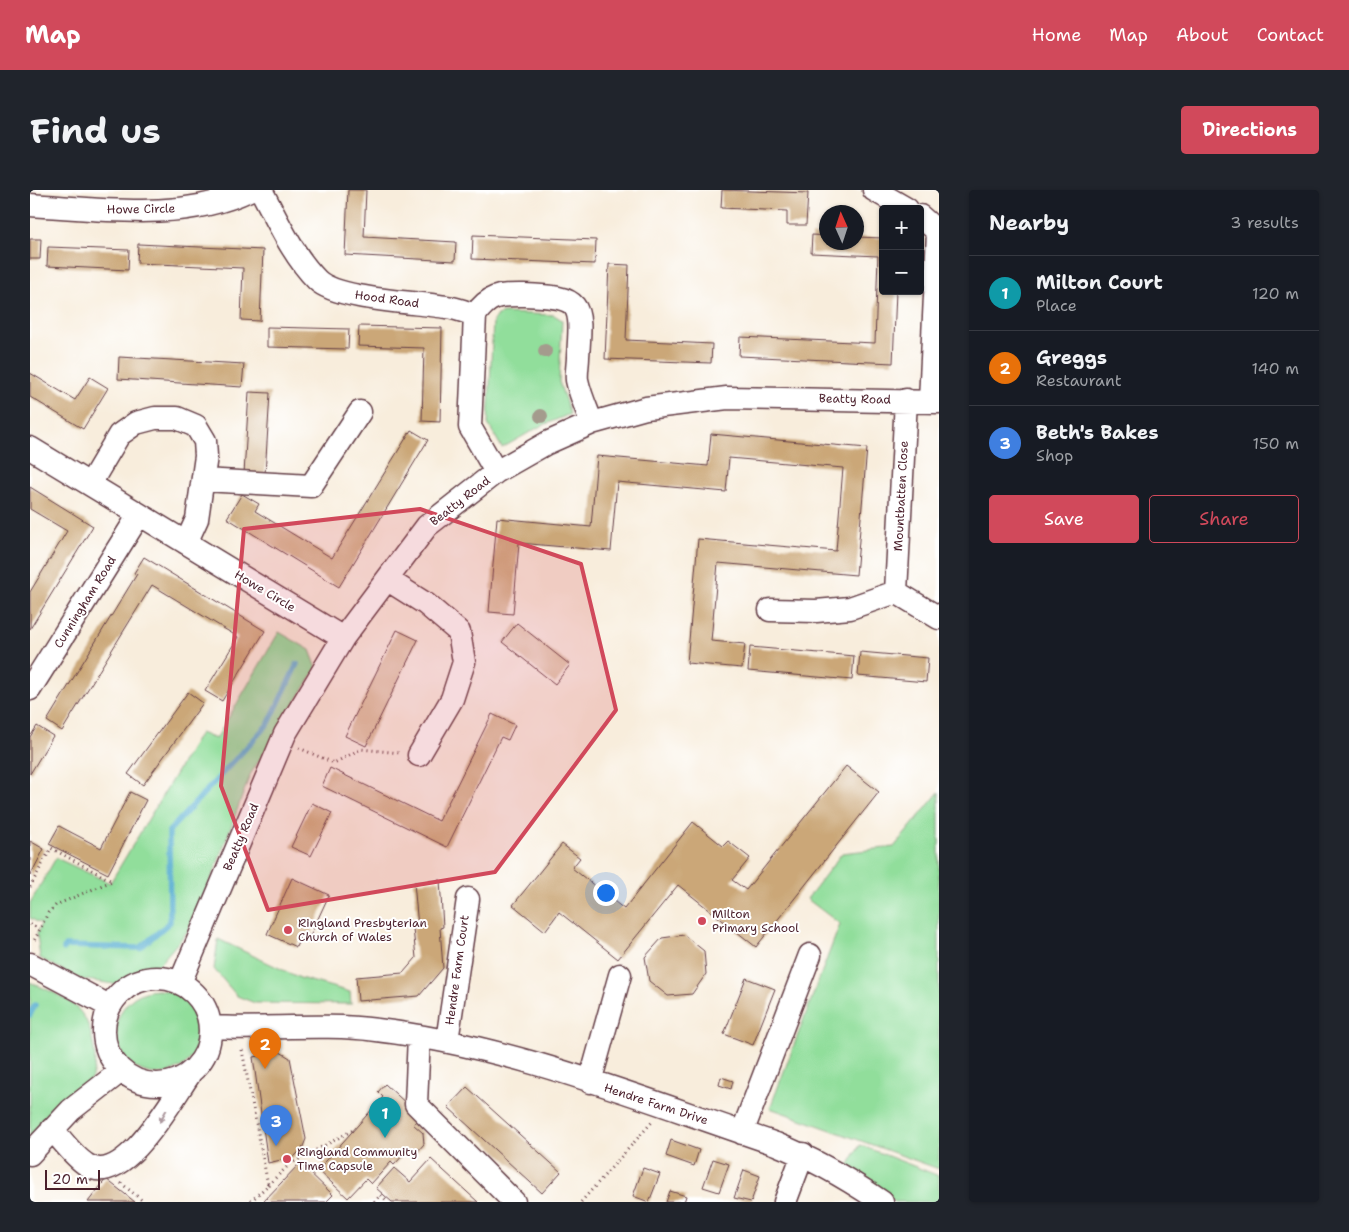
<!DOCTYPE html>
<html lang="en">
<head>
<meta charset="utf-8">
<style>
  :root { --surface:#171b24; --page:#20242c; --text:#f1f3f6; --muted:#9ea1a6; --line:#363941; --accent:#d1495b }
  body { margin:0; font-family:"Shantell Sans",sans-serif; background:var(--page); color:var(--text) }
  .controls { position:absolute; right:15px; top:15px; display:grid; overflow:hidden; border-radius:5px; box-shadow:0 1px 4px #0004 }
  .controls button { width:45px; height:45px; display:grid; place-items:center; padding:0; border:0; border-bottom:1px solid var(--line); background:var(--surface); color:var(--text); font:25px sans-serif }
  .compass { position:absolute; left:789px; top:15px; width:45px; height:45px; border-radius:50%; background:var(--surface); box-shadow:0 1px 4px #0004; rotate:357deg }
  .scale { position:absolute; left:15px; bottom:12px; width:55px; box-sizing:border-box; padding-left:5px; border:2px solid #4a1f2b; border-top:0; font-size:14px; line-height:18px; white-space:nowrap; color:#4a1f2b; -webkit-text-stroke:4px #fff; paint-order:stroke }
  .you { position:absolute; left:575px; top:702px; width:18px; height:18px; margin:-12px; border:4px solid #fff; border-radius:50%; background:#1a73e8; box-shadow:0 0 0 8px #1a73e833 }
  .badge { display:grid; place-items:center; width:32px; height:32px; border-radius:50%; background:var(--accent); color:#fff; font-size:16px; font-weight:700 }
  .pin { position:absolute; translate:-50% -41px; filter:drop-shadow(0 1px 2px #0008) }
  .pin::after { content:''; position:absolute; top:26px; width:18px; height:15px; background:inherit; clip-path:polygon(0 0,100% 0,50% 100%) }
  .list { margin:0; padding:0; list-style:none }
  h2 { display:flex; justify-content:space-between; align-items:center; height:65px; margin:0; padding:0 20px; font-size:21px }
  h2 small { font-size:16px; font-weight:400; color:var(--muted) }
  .list li { display:grid; grid-template-columns:32px 1fr auto; gap:15px; align-items:center; box-sizing:border-box; height:75px; padding:0 20px; border-top:1px solid var(--line) }
  .list b { display:block; font-size:19px; white-space:nowrap }
  .list p { margin:0; font-size:16px; white-space:nowrap; color:var(--muted) }
  .list em { font-size:16px; font-style:normal; color:var(--muted) }
  .actions { display:flex; gap:10px; padding:15px 20px }
  .actions a { flex:1; padding:11px 0; border:1px solid var(--accent); border-radius:5px; text-align:center; font-size:18px; color:var(--accent) }
  .actions .main { background:var(--accent); color:#fff }
  .map { position:relative; flex:none; width:909px; height:1012px; overflow:hidden; border-radius:5px }
  header { display:flex; align-items:center; gap:30px; box-sizing:border-box; height:70px; padding:0 25px; background:var(--accent); color:#fff }
  header strong { font-size:24px }
  nav { display:flex; gap:28px; margin-inline-start:auto; font-size:18px }
  .intro { display:flex; align-items:center; justify-content:space-between; box-sizing:border-box; height:120px; padding:0 30px }
  h1 { margin:0; font-size:35px }
  .button { padding:12px 22px; border-radius:5px; background:var(--accent); color:#fff; font-size:18px; font-weight:700 }
  main { display:flex; gap:30px; padding:0 30px }
  aside { flex:1; background:var(--surface); border-radius:5px; box-shadow:0 1px 4px #0004 }
  .map>svg:first-child { display:block }
  .green { fill:#91de9b; stroke:#6e7e63 }
  .lines { fill:none; stroke-linecap:round; stroke-linejoin:round }
  .stream { stroke:#50aace; stroke-width:5.5 }
  .building { fill:#cba778 }
  .minor-casing { stroke:#643e46; stroke-width:25 }
  .path { stroke:#643e46; stroke-width:3; stroke-dasharray:1 4; stroke-linecap:butt }
  .minor { stroke:#fff; stroke-width:22 }
  .tree { fill:#a49b8d }
  .oneway { fill:#ae9aa0 }
  .marked { fill:#d1495b; fill-opacity:0.2; stroke:#d1495b; stroke-width:4; stroke-linejoin:round }
  .poi-dot { fill:#d1495b; stroke:#fff; stroke-width:2 }
  .labels { text-anchor:middle; dominant-baseline:central; stroke-width:4; stroke-linejoin:round; paint-order:stroke }
  .street-label { font-size:12px; fill:#4a1f2b; stroke:#fff }
  .poi-label { font-size:12px; fill:#4a1f2b; stroke:#fff; text-anchor:start }
</style>
</head>
<body>
<header>
<strong>Map</strong>
<nav><a>Home</a><a>Map</a><a>About</a><a>Contact</a></nav>
</header>
<div class="intro"><h1>Find us</h1><a class="button">Directions</a></div>
<main>
<div class="map">
<svg width="909" height="1012" viewBox="0 0 909 1012">
  <rect width="100%" height="100%" fill="#fff"/>
  <filter id="ink" filterUnits="userSpaceOnUse"><feTurbulence type="fractalNoise" baseFrequency=".02" numOctaves="2"/><feDisplacementMap in="SourceGraphic" scale="10" xChannelSelector="R" yChannelSelector="G"/><feConvolveMatrix kernelMatrix="1 2 1 2 8 2 1 2 1" color-interpolation-filters="sRGB"/></filter>
  <filter id="wash" filterUnits="userSpaceOnUse"><feTurbulence type="fractalNoise" baseFrequency=".0096" numOctaves="4" result="noise"/><feDisplacementMap in="SourceGraphic" scale="20" xChannelSelector="R" yChannelSelector="G"/><feGaussianBlur stdDeviation="1.12" result="paint"/><feColorMatrix in="noise" values="0 0 0 0 0 0 0 0 0 0 0 0 0 0 0 0 0 1.4 0 .05"/><feComposite in="paint" operator="in"/></filter>
  <g filter="url(#wash)">
    <rect width="100%" height="100%" fill="#f8eddc"/>
    <path class="green" d="M474 123 524 125 532 130 529 192 540 224 509 237 472 258 458 234 463 131 467 125Z
      M249 442 280 460 287 478 220 585 185 680 157 742 126 778 84 794 49 789 10 768 7 744 11 734 0 728V713L26 668 80 693 170 543 186 549Z
      M909 602V979L740 918 810 734 777 709 812 663 864 657Z
      M188 749 270 788 320 802 321 814 225 813 207 806 184 779Z
      M0 792C37 809 58 814 64 859 66 870 65 886 57 895 41 916 19 934 0 952Z
      M86 842a42 42 0 1 1 84 0a42 42 0 1 1-84 0Z
      M830 955 909 986V1012H865L818 976Z"/>
    <g class="lines">
      <path class="stream" d="M34 759 35 756 110 758 140 732 139 641 239 533 267 474
        M0 825 5 815"/>
    </g>
    <g id="blocks">
      <path class="building" d="M318 0H336L334 47 426 52 425 71 315 65Z
        M692 0 778 3 776 35H757V21L691 18Z
        M443 45 566 50 565 74 442 69Z
        M782 45 796 46V52H826V47L853 48V101H866L863 173 709 166 710 147 845 153 848 66 781 63Z
        M0 49H11L10 69H0Z
        M108 54 233 60 230 131 211 130 213 78 107 73Z
        M18 57 99 60 98 80 17 76Z
        M579 74 599 75 596 150 682 154 681 173 575 169Z
        M329 136 412 138 410 232 392 231 394 158 328 156Z
        M237 137 319 139 318 159 237 157Z
        M89 167 214 174 212 197 88 189Z
        M0 183 45 210 60 187 78 198 53 239 0 207Z
        M219 202 240 203 235 285 214 284Z
        M381 240 398 250 309 397 197 328 212 304 229 314 225 321 302 368Z
        M681 244 837 258 826 385 688 373 681 451 715 454 712 478 657 473 668 349 806 361 813 278 699 268 696 302 587 292 581 361 489 353 483 424 459 422 467 328 561 337 567 266 678 276Z
        M0 297 63 336 0 439V402L37 341 0 319Z
        M114 367 235 441 192 511 175 501 208 447 122 395 32 541 17 531 107 384 104 383Z
        M487 433 540 475 525 494 472 452Z
        M367 440 388 450 336 556 315 546Z
        M720 457 824 466 822 490 718 481Z
        M830 462 898 468 896 492 828 486Z
        M158 502 173 513 113 595 98 584Z
        M462 524 485 535 478 550 471 547 417 657 292 596 300 578 409 631Z
        M7 536 23 546 0 584V547Z
        M816 576 849 602 726 757 648 695 588 769 529 722 515 741 483 715 532 654 550 668 542 678 594 719 663 632 693 656 698 651 720 668 702 690 716 700Z
        M100 602 116 610 78 684 19 654 29 636 71 658Z
        M282 613 302 623 281 666 261 657Z
        M0 651 14 659 0 686Z
        M262 688 299 705 280 746 272 743 266 757 237 744Z
        M410 690 413 737 410 738 413 778 389 806 328 811 326 787 373 783 386 768 383 738 388 737 384 692Z
        M654 745 674 761 676 784 662 804 638 806 619 791 615 767 632 748Z
        M716 788 745 799 723 855 694 844Z
        M250 862 260 868 276 949 272 959 264 967 238 973 223 867Z
        M691 887 703 891 701 899 689 895Z
        M355 894 391 927 383 934 393 943 394 954 387 962 377 961 364 975 361 972 341 994 336 989 318 1008 288 980 353 907 348 902Z
        M437 897 531 982 512 1003 418 917Z
        M641 950 669 960 664 976 636 966Z
        M401 969 448 1012H362L346 998 364 978 380 992Z
        M683 969 699 974 689 1002 673 997Z
        M270 973 303 1005 296 1012H233Z
        M613 978 630 984 619 1012 603 1006Z
        M714 980 730 986 721 1012 704 1008Z
        M76 989 105 1012H58Z
        M640 1001 656 1006 654 1012H636Z"/>
    </g>
  </g>
  <g filter="url(#ink)">
    <use href="#blocks" fill-opacity="0" stroke="#643e46" stroke-width="1"/>
    <g class="lines">
      <defs>
        <path id="minor" d="M231 0C247 30 263 66 287 90 307 110 387 112 416 117 426 118 436 122 445 125
          M844 0 877 19
          M0 15C71 19 153 32 219 0
          M890 26 908 42 900 211
          M0 258 313 448
          M466 282 440 237 445 125C460 104 469 105 494 105 552 107 552 112 548 167 548 174 546 183 547 190 550 205 557 220 562 233
          M173 290 281 296 330 222
          M60 294 89 245 106 233 125 228H147L166 236 175 251 176 266 167 329 156 353
          M358 390 396 414 429 442 434 472 422 509 389 565
          M866 402 909 428
          M740 420 786 421 820 418 866 402 876 210
          M0 499 109 325
          M0 774 79 816
          M74 841a53 53 0 1 1 106 0a53 53 0 1 1-106 0Z
          M150 793 255 544 313 448 397 336 466 282 517 253 562 233 616 218 697 208 909 212
          M181 837C236 840 292 833 347 840 483 856 617 911 746 954 784 969 818 989 852 1012
          M389 846 386 914 484 1012
          M417 851 438 709
          M560 892 590 785
          M22 939C33 951 44 967 57 975 93 999 143 908 159 885
          M712 943 780 765
          M0 964 41 920 91 881
          M755 1012 773 964"/>
      </defs>
      <use href="#minor" class="minor-casing"/>
      <path class="path" d="M269 558 304 573 331 559 371 563
        M0 697 21 658 82 691 26 715 18 723 3 753
        M0 734 9 739
        M212 860 238 995 220 1012
        M91 993 114 1012
        M238 995 260 974 323 940
        M344 1012 351 1005 356 1010 355 1012
        M551 1012 622 932"/>
      <use href="#minor" class="minor"/>
    </g>
    <g class="tree">
      <circle cx="515" cy="161" r="7"/>
      <circle cx="511" cy="226" r="7"/>
    </g>
    <defs><path id="oneway-solid" d="M-6-.8H1V-3.2L6.5 0L1 3.2V.8H-6Z" transform="scale(1.25)"/></defs>
    <use class="oneway" href="#oneway-solid" transform="translate(133 926) rotate(119)"/>
  </g>
  <path class="marked" d="M390 319 551 374 586 520 465 682 238 720 191 596 214 339Z"/>
  <g class="poi-dot">
    <circle cx="672" cy="731" r="5"/>
    <circle cx="258" cy="740" r="5"/>
    <circle cx="257" cy="969" r="5"/>
  </g>
  <g class="labels">
    <g class="street-label">
      <text transform="translate(111 19) rotate(-1)">Howe Circle</text>
      <text transform="translate(357 109) rotate(8)">Hood Road</text>
      <text transform="translate(825 209) rotate(1)">Beatty Road</text>
      <text transform="translate(871 306) rotate(-87)">Mountbatten Close</text>
      <text transform="translate(430 311) rotate(-38)">Beatty Road</text>
      <text transform="translate(235 401) rotate(31)">Howe Circle</text>
      <text transform="translate(55 412) rotate(-58)">Cunningham Road</text>
      <text transform="translate(211 647) rotate(-67)">Beatty Road</text>
      <text transform="translate(427 780) rotate(-82)">Hendre Farm Court</text>
      <text transform="translate(626 914) rotate(18)">Hendre Farm Drive</text>
    </g>
    <g class="poi-label">
      <text x="682" y="724">Milton<tspan x="682" dy="14">Primary School</tspan></text>
      <text x="268" y="733">Ringland Presbyterian<tspan x="268" dy="14">Church of Wales</tspan></text>
      <text x="267" y="962">Ringland Community<tspan x="267" dy="14">Time Capsule</tspan></text>
    </g>
  </g>
</svg>
<div class="controls">
<button>+</button>
<button>−</button>
</div>
<svg class="compass" viewBox="-18 -18 36 36"><path d="M0-13l5 13h-10z" fill="#e53935"/><path d="M0 13l5-13h-10z" fill="#9ea1a6"/></svg>
<div class="scale">20 m</div>
<div class="you"></div>
<div class="pin badge" style="left:355px;top:948px;background:#0f9aa8">1</div>
<div class="pin badge" style="left:235px;top:879px;background:#e8710a">2</div>
<div class="pin badge" style="left:246px;top:956px;background:#3f7fe0">3</div>
</div>
<aside>
<h2>Nearby<small>3 results</small></h2>
<ul class="list">
<li><span class="badge" style="background:#0f9aa8">1</span><div><b>Milton Court</b><p>Place</p></div><em>120 m</em></li>
<li><span class="badge" style="background:#e8710a">2</span><div><b>Greggs</b><p>Restaurant</p></div><em>140 m</em></li>
<li><span class="badge" style="background:#3f7fe0">3</span><div><b>Beth's Bakes</b><p>Shop</p></div><em>150 m</em></li>
</ul>
<div class="actions"><a class="main">Save</a><a>Share</a></div>
</aside>
</main>
</body>
</html>
